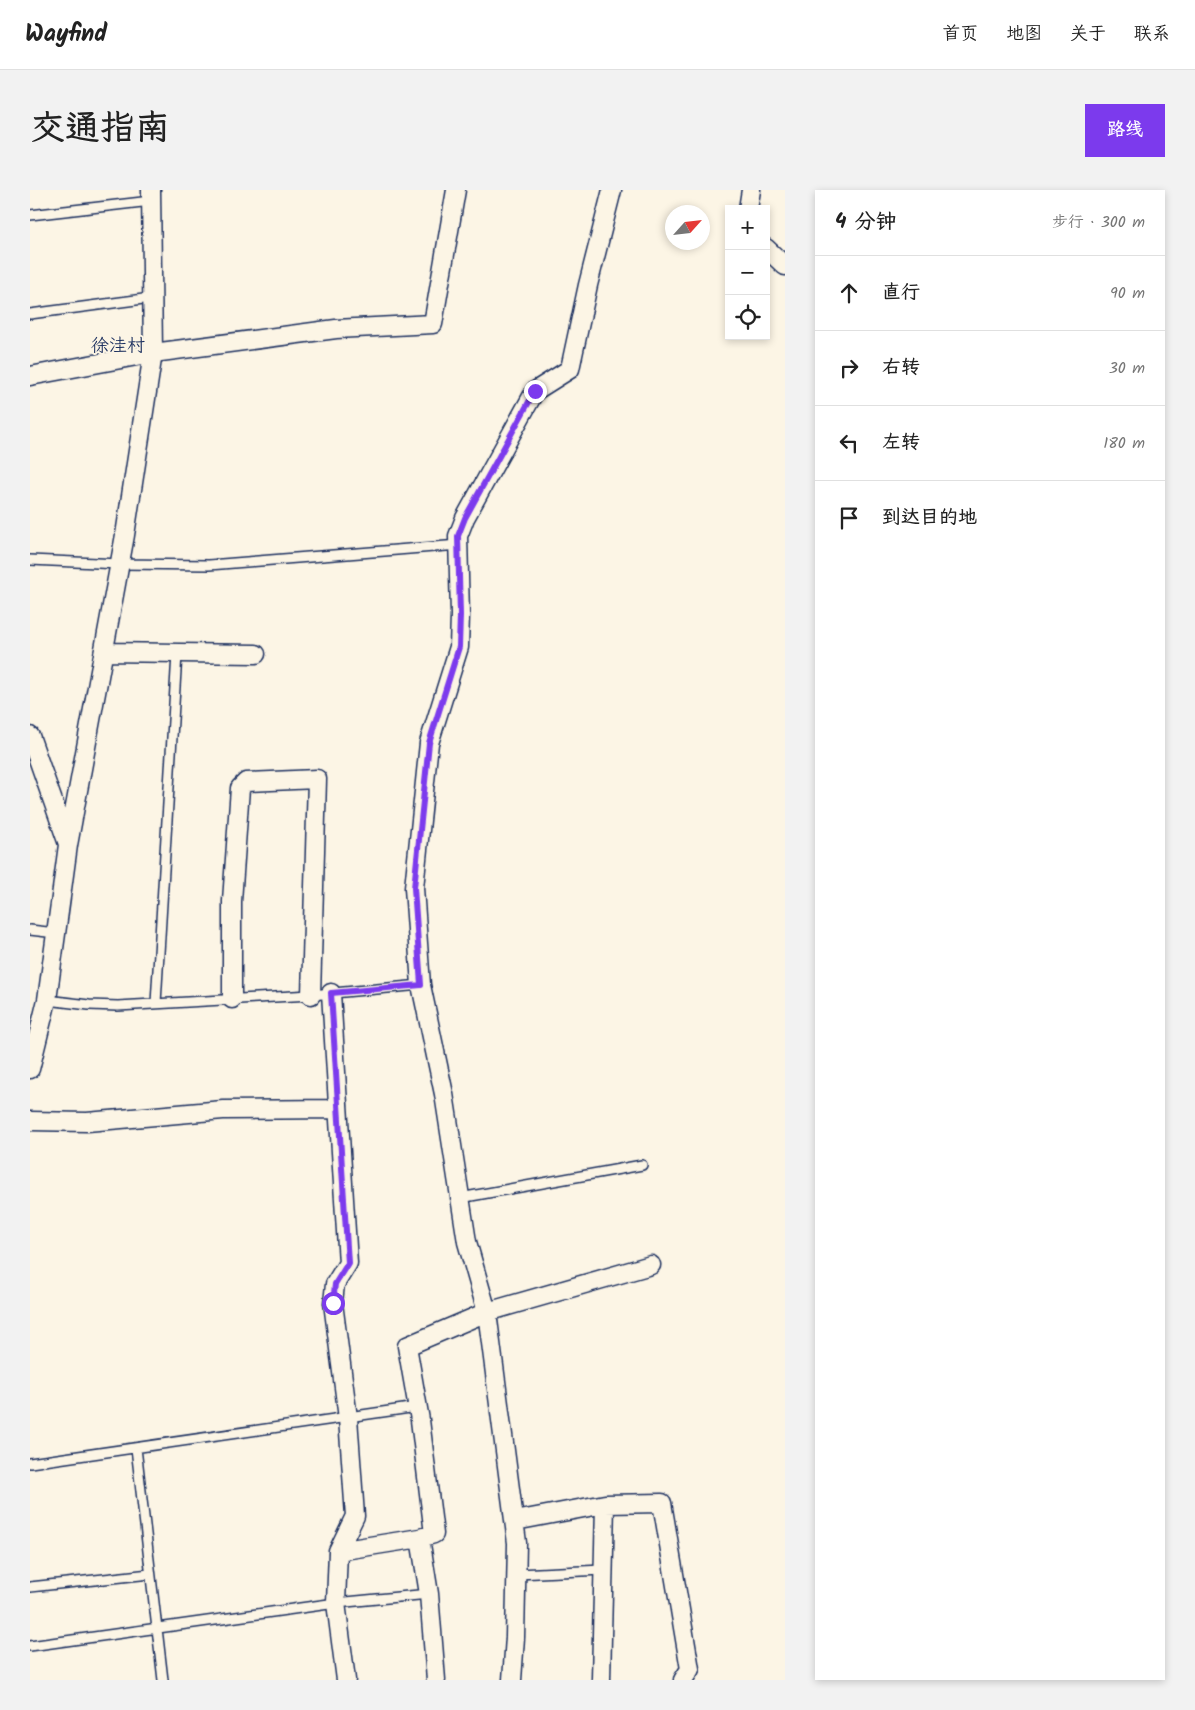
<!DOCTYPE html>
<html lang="zh">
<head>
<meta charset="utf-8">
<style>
  :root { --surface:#fff; --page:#f2f2f2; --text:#222; --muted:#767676; --line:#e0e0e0; --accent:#7c3aed }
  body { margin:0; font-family:Kalam,"LXGW WenKai TC",sans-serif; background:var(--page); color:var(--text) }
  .controls { position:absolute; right:15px; top:15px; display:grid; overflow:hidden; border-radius:0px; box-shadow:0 2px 8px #0003 }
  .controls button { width:45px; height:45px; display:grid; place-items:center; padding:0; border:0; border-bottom:1px solid var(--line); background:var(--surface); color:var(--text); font:25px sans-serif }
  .compass { position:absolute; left:635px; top:15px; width:45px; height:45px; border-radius:50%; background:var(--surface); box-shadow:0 2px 8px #0003; rotate:63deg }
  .stop { position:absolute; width:15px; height:15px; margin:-11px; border:4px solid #7c3aed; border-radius:50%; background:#fff }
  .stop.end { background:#7c3aed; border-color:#fff; box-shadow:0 1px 5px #0008 }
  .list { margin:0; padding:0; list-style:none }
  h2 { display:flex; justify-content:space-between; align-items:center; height:65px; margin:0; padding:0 20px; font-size:21px }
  h2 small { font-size:16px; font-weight:400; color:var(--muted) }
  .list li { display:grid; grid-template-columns:32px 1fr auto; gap:15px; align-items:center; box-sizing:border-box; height:75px; padding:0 20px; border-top:1px solid var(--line) }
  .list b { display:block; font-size:19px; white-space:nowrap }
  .list em { font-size:16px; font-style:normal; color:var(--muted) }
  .icon { flex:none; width:28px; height:28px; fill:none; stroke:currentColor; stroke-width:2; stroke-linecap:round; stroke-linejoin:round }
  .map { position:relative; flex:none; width:755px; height:1490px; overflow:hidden; border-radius:0px }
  header { display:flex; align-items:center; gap:30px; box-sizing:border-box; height:70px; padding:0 25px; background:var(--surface); border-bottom:1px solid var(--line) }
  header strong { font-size:24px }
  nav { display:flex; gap:28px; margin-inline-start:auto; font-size:18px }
  .intro { display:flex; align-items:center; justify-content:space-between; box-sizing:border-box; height:120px; padding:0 30px }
  h1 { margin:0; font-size:35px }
  .button { padding:12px 22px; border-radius:0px; background:var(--accent); color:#fff; font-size:18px; font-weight:700 }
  main { display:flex; gap:30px; padding:0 30px }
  aside { flex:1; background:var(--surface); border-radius:0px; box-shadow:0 2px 8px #0003 }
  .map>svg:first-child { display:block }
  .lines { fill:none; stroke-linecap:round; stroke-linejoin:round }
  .service-casing { stroke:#1b2f5e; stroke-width:12 }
  .minor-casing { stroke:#1b2f5e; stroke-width:21 }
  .service { stroke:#fcf5e5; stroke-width:9 }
  .minor { stroke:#fcf5e5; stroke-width:18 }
  .route { stroke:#7c3aed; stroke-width:6 }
  .labels { text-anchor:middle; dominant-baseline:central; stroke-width:4; stroke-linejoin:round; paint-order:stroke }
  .quarter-label { font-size:18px; fill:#1b2f5e; stroke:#fcf5e5 }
</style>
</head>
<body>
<header>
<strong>Wayfind</strong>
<nav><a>首页</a><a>地图</a><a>关于</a><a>联系</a></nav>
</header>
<div class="intro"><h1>交通指南</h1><a class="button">路线</a></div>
<main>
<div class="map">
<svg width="755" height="1490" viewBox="0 0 755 1490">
  <rect width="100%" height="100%" fill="#fcf5e5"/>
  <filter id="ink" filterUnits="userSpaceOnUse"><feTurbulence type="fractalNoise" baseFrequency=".02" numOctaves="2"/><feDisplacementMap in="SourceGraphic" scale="10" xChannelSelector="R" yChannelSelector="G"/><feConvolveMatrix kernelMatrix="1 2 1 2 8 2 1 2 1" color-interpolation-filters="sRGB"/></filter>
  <g filter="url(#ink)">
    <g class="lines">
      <defs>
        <path id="service" d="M0 25 121 11
          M0 124 121 108
          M0 370 90 374 179 375 429 355
          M0 740 26 743
          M17 810 59 815 88 816 281 805 391 795
          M126 813 147 464
          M430 1008 612 975
          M106 1258 133 1490
          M0 1273 387 1217
          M487 1384 573 1380
          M0 1397 120 1384
          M0 1456 306 1413 399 1404"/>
        <path id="minor" d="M718 19 721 0
          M736 58 755 76
          M0 186 123 163 306 139 403 134 426 0
          M74 462 226 464
          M0 546 38 654
          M301 803 318 1073 305 1094 303 1113 318 1228 325 1326 308 1361 306 1413 316 1490
          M202 809V711L210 598 216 592 287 589 281 805
          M0 879 17 810 38 655 95 345 123 163 121 0
          M0 931 57 932 193 920 308 919
          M485 1331 575 1314 632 1313 660 1479 653 1490
          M308 1361 390 1348
          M406 1490 399 1404 390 1348 404 1344 390 1230 377 1156 457 1122 621 1075
          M482 1490 485 1447 487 1353 457 1122 437 1052 414 904 391 795 384 698 399 553 429 457 430 425 428 346 435 328 505 201 540 179 558 95 582 0
          M571 1490 575 1314"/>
      </defs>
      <use href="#service" class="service-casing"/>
      <use href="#minor" class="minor-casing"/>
      <use href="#service" class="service"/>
      <use href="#minor" class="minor"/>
    </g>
  </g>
  <g class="lines" filter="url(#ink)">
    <path class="route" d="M303 1113 305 1094 318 1073 301 803 391 795 384 698 399 553 429 457 430 425 428 346 435 328 505 201"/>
  </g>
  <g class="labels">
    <g class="quarter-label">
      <text x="88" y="156">徐洼村</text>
    </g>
  </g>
</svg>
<div class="controls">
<button>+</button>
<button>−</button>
<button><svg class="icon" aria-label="locate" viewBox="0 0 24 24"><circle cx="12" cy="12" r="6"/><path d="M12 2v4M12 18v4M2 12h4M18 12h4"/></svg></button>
</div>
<svg class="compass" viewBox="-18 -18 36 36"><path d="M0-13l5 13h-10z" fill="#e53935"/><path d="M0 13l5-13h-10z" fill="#767676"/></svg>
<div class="stop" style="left:303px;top:1113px"></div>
<div class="stop end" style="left:505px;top:201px"></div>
</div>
<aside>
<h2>4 分钟<small>步行 · 300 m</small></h2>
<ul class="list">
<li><svg class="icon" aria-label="ahead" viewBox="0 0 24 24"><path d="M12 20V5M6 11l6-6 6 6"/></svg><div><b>直行</b></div><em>90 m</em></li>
<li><svg class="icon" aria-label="right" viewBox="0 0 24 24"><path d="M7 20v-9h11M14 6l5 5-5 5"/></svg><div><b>右转</b></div><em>30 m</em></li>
<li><svg class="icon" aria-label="left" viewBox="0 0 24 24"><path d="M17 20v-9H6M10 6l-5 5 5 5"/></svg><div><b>左转</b></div><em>180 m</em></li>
<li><svg class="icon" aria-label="arrive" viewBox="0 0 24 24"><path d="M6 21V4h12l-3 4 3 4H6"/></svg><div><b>到达目的地</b></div></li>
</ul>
</aside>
</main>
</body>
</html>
